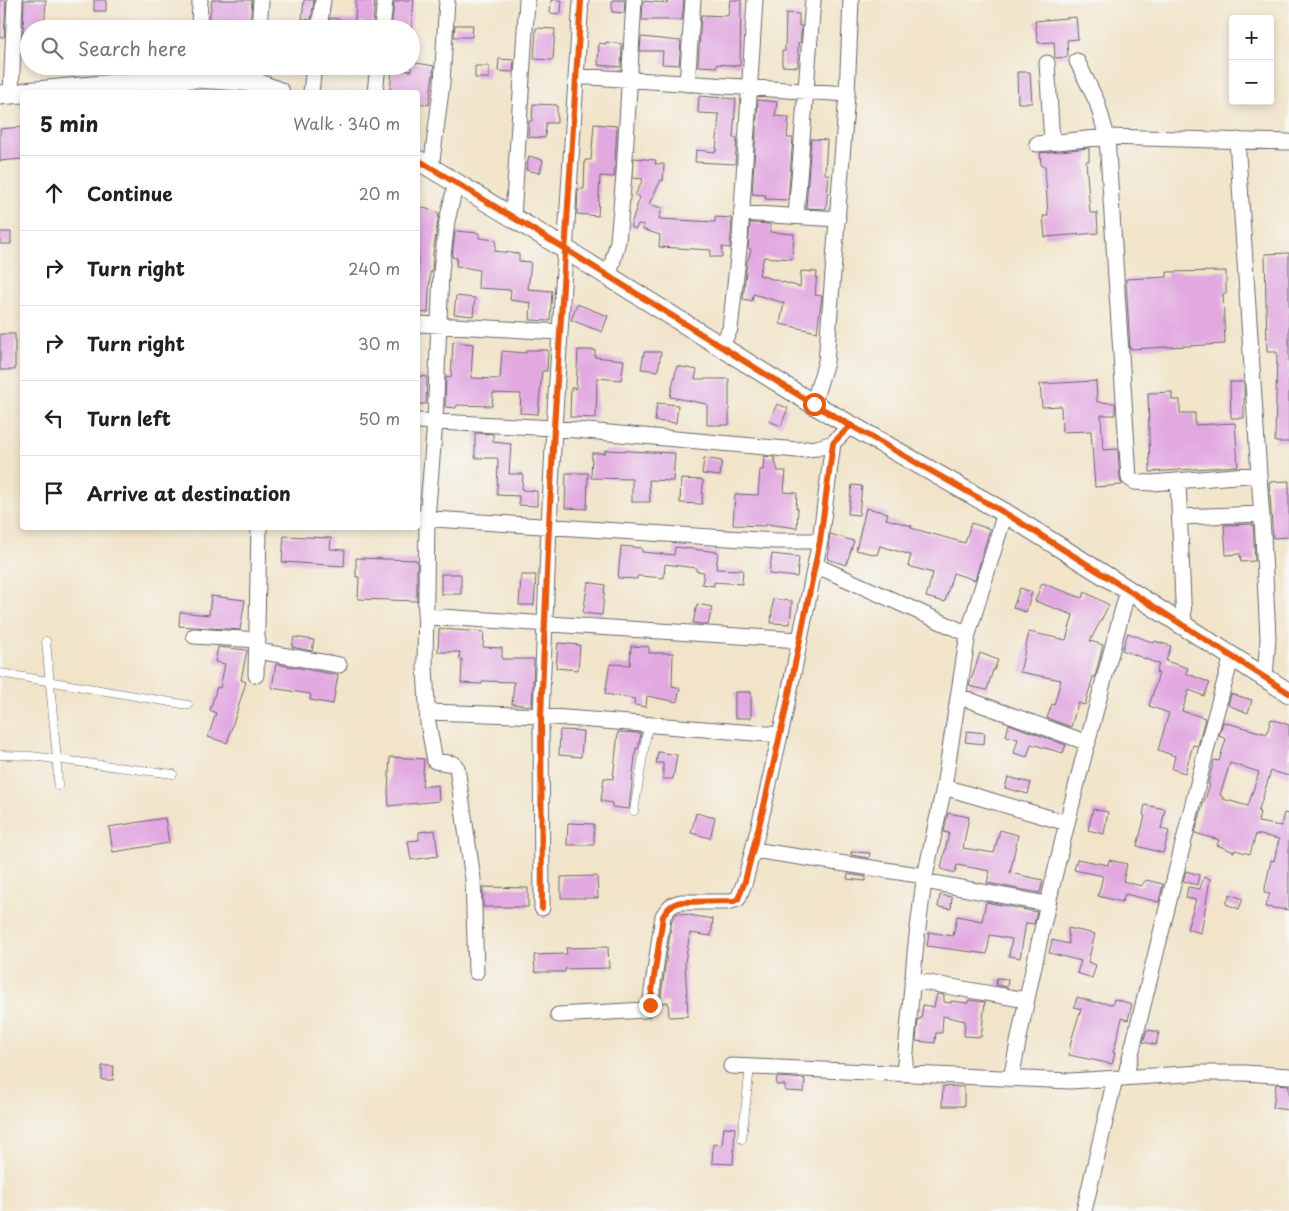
<!DOCTYPE html>
<html lang="en">
<head>
<meta charset="utf-8">
<style>
  :root { --surface:#fff; --page:#f6f6f6; --text:#202124; --muted:#757577; --line:#e0e0e0 }
  body { margin:0; font-family:"Playpen Sans",sans-serif; background:var(--page); color:var(--text) }
  .controls { position:absolute; right:15px; top:15px; display:grid; overflow:hidden; border-radius:5px; box-shadow:0 2px 8px #0003 }
  .controls button { width:45px; height:45px; display:grid; place-items:center; padding:0; border:0; border-bottom:1px solid var(--line); background:var(--surface); color:var(--text); font:25px sans-serif }
  .stop { position:absolute; width:15px; height:15px; margin:-11px; border:4px solid #ea580c; border-radius:50%; background:#fff }
  .stop.end { background:#ea580c; border-color:#fff; box-shadow:0 1px 5px #0008 }
  .list { margin:0; padding:0; list-style:none }
  h2 { display:flex; justify-content:space-between; align-items:center; height:65px; margin:0; padding:0 20px; font-size:21px }
  h2 small { font-size:16px; font-weight:400; color:var(--muted) }
  .list li { display:grid; grid-template-columns:32px 1fr auto; gap:15px; align-items:center; box-sizing:border-box; height:75px; padding:0 20px; border-top:1px solid var(--line) }
  .list b { display:block; font-size:19px; white-space:nowrap }
  .list em { font-size:16px; font-style:normal; color:var(--muted) }
  .icon { flex:none; width:28px; height:28px; fill:none; stroke:currentColor; stroke-width:2; stroke-linecap:round; stroke-linejoin:round }
  .map { position:relative; flex:none; width:1289px; height:1211px; overflow:hidden }
  .search { position:absolute; background:var(--surface); box-shadow:0 2px 8px #0003; left:20px; top:20px; width:400px; height:55px; display:flex; align-items:center; gap:12px; box-sizing:border-box; padding:0 18px; border-radius:28px; color:var(--muted); font-size:19px }
  .panel { position:absolute; background:var(--surface); box-shadow:0 2px 8px #0003; left:20px; top:90px; width:400px; height:440px; border-radius:5px }
  .map>svg:first-child { display:block }
  .building { fill:#e2a9e1; fill-rule:evenodd }
  .lines { fill:none; stroke-linecap:round; stroke-linejoin:round }
  .service-casing { stroke:#6a666d; stroke-width:9 }
  .minor-casing { stroke:#6a666d; stroke-width:17 }
  .tertiary-casing { stroke:#6a666d; stroke-width:21 }
  .service { stroke:#fff; stroke-width:8 }
  .minor { stroke:#fff; stroke-width:15 }
  .tertiary { stroke:#fff; stroke-width:19 }
  .cycleway-casing { stroke:#f6f6f2; stroke-width:9 }
  .cycleway { stroke:#e8590c; stroke-width:6 }
  .route { stroke:#ea580c; stroke-width:6 }
</style>
</head>
<body>
<div class="map">
<svg width="1289" height="1211" viewBox="0 0 1289 1211">
  <rect width="100%" height="100%" fill="#f6f6f2"/>
  <filter id="ink" filterUnits="userSpaceOnUse"><feTurbulence type="fractalNoise" baseFrequency=".02" numOctaves="2"/><feDisplacementMap in="SourceGraphic" scale="10" xChannelSelector="R" yChannelSelector="G"/><feConvolveMatrix kernelMatrix="1 2 1 2 8 2 1 2 1" color-interpolation-filters="sRGB"/></filter>
  <filter id="wash" filterUnits="userSpaceOnUse"><feTurbulence type="fractalNoise" baseFrequency=".0096" numOctaves="4" result="noise"/><feDisplacementMap in="SourceGraphic" scale="20" xChannelSelector="R" yChannelSelector="G"/><feGaussianBlur stdDeviation="1.12" result="paint"/><feColorMatrix in="noise" values="0 0 0 0 0 0 0 0 0 0 0 0 0 0 0 0 0 1.4 0 .05"/><feComposite in="paint" operator="in"/></filter>
  <g filter="url(#wash)">
    <rect width="100%" height="100%" fill="#f1e4c9"/>
    <g id="blocks">
      <path class="building" d="M0 0H6L4 37H0Z
        M24 0H46L44 29H29V38H23Z
        M94 0H106V11H94Z
        M212 0H252L250 29H222V25L209 22Z
        M304 0H314L311 20 302 19Z
        M356 0 375 1 373 23 360 22V29H328L330 18 355 21Z
        M398 0H414L411 29H395L396 24H392L394 2H398Z
        M551 0H562L561 14 550 13Z
        M612 0H625L624 13 612 12Z
        M668 0H684L682 20H642L643 1 668 3Z
        M730 0H741L740 66 717 64V67L698 66 701 15 728 16Z
        M786 13 799 14V26H802L800 43H798V67L782 66V51H785Z
        M1076 17 1078 39 1067 40 1068 57 1055 58 1054 42 1038 43 1035 21Z
        M455 25H473L472 37H454Z
        M536 28 555 29 553 60 534 59Z
        M641 37 681 41 679 65 662 64 663 51H640Z
        M606 42 622 44 621 67 598 65 599 43 606 44Z
        M499 59 514 60 513 72 498 71Z
        M411 62 434 66 429 105 418 103V92H390L392 69 411 71Z
        M475 66H489V78H475Z
        M1017 72H1030L1032 103H1018Z
        M699 96 736 99 733 138H737L735 164 695 162 696 150 716 152 719 114 698 113Z
        M758 100 777 102 775 116 789 117 787 138H793L788 200 765 199 766 195 752 194Z
        M533 104 557 105V123H546L545 138 528 137 529 121H532Z
        M594 124 617 126 614 177 600 176 598 216 577 214 578 189H584L585 160H591Z
        M22 127V159L0 161V129Z
        M811 139 827 140 825 174 829 175 826 209 806 208Z
        M1089 148V161H1086L1090 213H1097L1098 233 1045 237 1043 216H1048L1045 166H1041L1040 153Z
        M529 156 543 160 540 173 526 170Z
        M634 158 656 160 655 164H664L663 181 661 180 649 204 662 208 659 219 715 222V217L732 218 730 248 722 247V257H710L711 250 659 247 660 235 642 229 644 225 638 224 636 229 630 227 640 197 635 195 643 179 633 178Z
        M418 206 439 213 433 254 432 272H430L428 313 418 312Z
        M750 223 770 224V232L794 234 792 259 764 257 759 275 800 287 801 271 817 272 815 295 822 296 817 332 780 324 784 303 753 294 752 301 743 299 747 263 751 249 748 248Z
        M455 231 479 233V238L496 240 495 251 519 254V261L531 262 528 289 552 291 550 321 530 320 531 303 510 300 511 290 478 288 479 270 456 266 457 258 452 257Z
        M0 232H11V244H0Z
        M1289 253V442H1275L1277 352H1267L1265 254Z
        M1226 271V294H1223L1225 344 1130 349 1126 279 1167 277V272Z
        M456 296 475 298 473 316 454 314Z
        M577 304 608 316 602 332 571 320Z
        M0 334H15V370H0Z
        M453 342 473 344 471 378 500 379 502 351 526 353V350H548L547 371H542L538 414 520 413 521 394 493 393 492 406 457 405 456 408 445 407 446 377 451 378Z
        M578 350H595V357L624 360 621 380 597 378 596 418 570 417 571 388H576Z
        M644 352H661L658 371 641 369Z
        M677 366 697 370 695 379H729V425H707V404L670 397Z
        M418 376 427 377 426 404H418Z
        M1096 381 1097 402 1115 403V415H1101L1103 450 1118 449 1120 479 1122 485 1095 487 1091 431 1062 432 1061 406 1042 407 1040 384Z
        M1230 382H1244V418H1231Z
        M1172 392V400H1180V413H1195V425L1235 423 1238 466 1150 472 1148 393Z
        M657 403 678 405 676 423 655 421Z
        M777 404 788 408 781 426 769 421Z
        M475 433 493 434V442L511 444 509 474H523L522 490 537 491V506L519 505V496L497 495 498 460 497 458H475Z
        M605 450 675 453 673 481 649 480 650 502H632V479L591 478 592 453H605Z
        M764 456 774 457 778 471H786L784 492 797 493 796 508H798L797 528 766 524V526L733 525 735 494 758 495 760 470H763Z
        M704 458 722 461 720 476 702 474Z
        M566 473H588L587 509 565 508Z
        M681 479 703 480 702 504 680 503Z
        M1289 481V537L1273 538 1269 482Z
        M852 485 862 486 859 515 848 514Z
        M866 508 888 513 886 519 912 526 911 528 965 543 971 523 990 529 975 580 953 573 945 602 926 597 933 573 908 566 911 555 880 546 877 555 856 550Z
        M1253 524 1255 561 1241 562 1240 554 1226 555 1224 525Z
        M830 534 854 541 846 565 827 559 830 548 828 547Z
        M284 536 331 538 330 549 345 550 344 566 282 562Z
        M621 546 642 548V552L674 555 675 547 718 552 716 569 743 570 742 584 714 582V586L702 584 704 572 696 571V568L665 564 664 578 640 576H637V579L618 578Z
        M772 554 799 557 797 577 769 574Z
        M356 558 417 560V601L358 599 359 577H356Z
        M441 574H461V594H441Z
        M521 575H536L534 605H519Z
        M588 582 605 585 602 615 583 613Z
        M1042 583 1082 598 1085 592 1109 605 1090 641 1103 645 1095 677H1093L1085 705 1078 703 1071 727 1047 718 1052 704 1054 705 1061 680 1020 672 1029 632 1066 640 1073 615 1035 601Z
        M1020 588 1032 592 1026 612 1013 608Z
        M211 596 245 600 240 630 179 626 180 612 209 615Z
        M773 599 792 601 790 624 771 623Z
        M697 604 712 607 708 625 693 623Z
        M439 629 484 632 483 647 502 648V659H534L532 706 512 704 514 682 483 681 482 684 461 683 462 659H459L460 652H438Z
        M1128 633 1154 643 1155 641 1171 646 1166 661 1188 668 1186 673 1210 683 1204 696 1189 690 1182 711 1205 718 1198 746 1193 745 1185 773 1172 769 1175 756 1158 750 1169 713 1149 706 1159 673H1156L1159 664 1122 650Z
        M294 637 314 640 312 651 292 647Z
        M558 643 580 645 578 670 556 668Z
        M631 646 649 647V653H673L672 686 680 688 677 702 647 696 646 707 634 705 635 699 605 694 610 664 630 665Z
        M218 647 247 650 241 680 246 682 227 743 208 737 216 713 210 710 217 687 220 688 225 664 215 662Z
        M980 653 998 660 994 670H993L987 690 969 686Z
        M276 664 338 675 333 704 310 700 311 695 310 694 272 688Z
        M735 692H751V718H735Z
        M1231 694 1252 700 1248 713 1228 705Z
        M1271 719 1289 725V776L1271 771 1258 812H1260L1258 822 1281 826 1284 813 1289 814V910L1265 907 1270 894 1264 893 1271 860 1274 861 1279 839 1256 834 1250 854 1235 850 1234 852 1217 845 1219 840 1195 833 1204 801 1210 785 1208 784 1214 760 1219 761 1226 739 1219 736 1223 722 1267 734ZM1230 763 1259 772 1248 806 1223 799V797L1220 795Z
        M1009 724 1066 745 1063 753 1031 744 1027 757 1014 753 1018 739 1006 736Z
        M560 730 583 731 581 757 559 755Z
        M967 731 985 733 984 744 965 742Z
        M618 732 641 733 638 749 636 748 629 809 612 807V803L601 801 604 778 613 779Z
        M658 752 677 755 673 779H663V763H656Z
        M390 757 424 759 422 787 438 785 439 801 389 806 388 792Z
        M1008 777 1031 783 1028 794 1005 788Z
        M1145 805 1165 809 1161 829 1169 831 1163 853 1137 846 1145 816 1143 815Z
        M1093 809 1108 812 1104 834 1088 830Z
        M696 813 715 818 710 838 691 833Z
        M948 813 969 817 963 848 994 853 1000 830 1018 835 1010 873 1043 880 1040 893 987 883 990 871 957 865 955 873 941 869 949 833 944 832Z
        M165 818 169 843 113 852 109 827Z
        M568 823 594 824V845H567Z
        M435 830 438 856 411 860 408 841 419 840V832Z
        M851 852 870 853 869 858 851 855Z
        M1077 859 1108 865 1109 860 1127 864 1123 881 1141 886 1146 880 1163 884 1159 902 1125 894 1122 902 1098 896 1103 876 1074 870Z
        M1186 871 1199 875 1197 885 1183 881Z
        M848 874 866 877V881L847 879Z
        M597 876 598 898H561V877Z
        M1204 877 1210 879 1201 933 1187 929 1196 900 1186 898 1188 887 1200 889Z
        M483 887 528 888V907H483Z
        M1230 894 1243 899 1239 909 1226 904Z
        M940 895 952 897 951 909 938 907Z
        M986 902 1037 912 1034 924 1026 923 1020 958 1009 956 1012 939 990 935 987 954 927 946 929 932 953 936 957 916 982 921Z
        M677 913 713 919 711 936 690 933 685 962 688 1016 669 1017 668 1002 661 1003V996L672 919Z
        M1068 928 1095 934 1088 962 1096 965 1092 978 1077 973 1081 961 1049 953 1052 940 1069 944Z
        M608 947 609 968 565 969V972H535L534 955 567 954 566 948Z
        M997 978 1008 979 1007 987 996 985Z
        M937 994 944 995V1002L951 1003V1001L968 1003 969 1000 985 1002 981 1037 964 1036 965 1021 943 1016 942 1033H936L935 1043 916 1041 918 1019H921L923 1005 934 1007Z
        M1077 997 1094 1002 1113 1004 1114 999 1132 1004 1128 1020 1122 1018 1113 1053H1115L1112 1064 1069 1055 1071 1041 1081 1009 1074 1007Z
        M1147 1030 1159 1032 1156 1045 1143 1042Z
        M102 1066H114L113 1080H102Z
        M777 1077 805 1079 804 1092 785 1091V1085H776Z
        M1276 1084 1289 1085V1110L1273 1108Z
        M943 1086 964 1087V1106H942Z
        M724 1127 735 1128 733 1164 712 1163 713 1144 722 1145Z"/>
    </g>
  </g>
  <g filter="url(#ink)">
    <use href="#blocks" fill-opacity="0" stroke="#6a666d" stroke-width="1"/>
    <g class="lines">
      <defs>
        <path id="service" d="M46 641 57 759 58 786
          M0 673 188 705
          M0 755 31 756 173 774
          M634 811 648 725
          M742 1139 750 1067"/>
        <path id="minor" d="M199 29 200 0
          M259 29 261 0
          M319 29 323 0
          M382 29 385 0
          M1077 61 1097 102 1107 137 1129 478 1135 482 1152 483 1259 474
          M1047 63 1052 142
          M576 76 847 94
          M687 84 693 0
          M255 92 256 66
          M311 92 314 66
          M375 92 378 66
          M11 94 15 0
          M1237 140 1263 535 1268 638 1265 678
          M1037 144 1107 137 1289 142
          M431 168 442 83 447 0
          M456 183 447 221 441 272 435 422 427 518 425 667 428 723 435 761 454 764 457 768 473 879 476 972
          M741 213 838 219
          M796 216 813 0
          M513 217 527 0
          M609 276 618 241 624 175 634 0
          M418 324 560 332
          M721 347 730 329 740 240 755 0
          M813 404 826 362 847 94 851 0
          M418 421 554 428 797 450 817 448 833 443 850 426
          M1178 481 1184 625
          M1180 517 1262 514
          M418 518 775 541H820
          M815 565 968 634
          M425 616 800 640
          M194 636 258 640
          M258 651 339 665
          M256 675 259 528
          M958 696 1088 743
          M428 712 541 716 780 735
          M944 787 1067 823
          M753 850 925 876
          M924 881 1047 904
          M542 908 541 716 549 526 554 428 581 0
          M912 980 1026 1000
          M558 1015 645 1010 650 1005 663 916C668 908 671 904 681 902H727L738 899 745 881 763 810 785 713 820 541 833 443
          M731 1066 1070 1081 1202 1073H1245L1289 1076
          M904 1074 916 943 924 881 944 787 968 634 1005 513
          M1125 1078 1211 731 1232 656
          M1011 1079C1042 914 1084 751 1128 590
          M1084 1211 1115 1079"/>
        <path id="tertiary" d="M25 92 171 79 196 78 255 82 280 92
          M0 95 22 93
          M418 160 565 249 813 404 1005 513 1128 590 1289 693"/>
      </defs>
      <use href="#service" class="service-casing"/>
      <use href="#minor" class="minor-casing"/>
      <use href="#tertiary" class="tertiary-casing"/>
      <use href="#service" class="service"/>
      <use href="#minor" class="minor"/>
      <use href="#tertiary" class="tertiary"/>
      <defs>
        <path id="cycleway" d="M418 160 565 249 813 404 1005 513 1128 590 1289 693
          M542 908 541 716 549 526 554 428 581 0"/>
      </defs>
      <use href="#cycleway" class="cycleway-casing"/>
      <use href="#cycleway" class="cycleway"/>
    </g>
  </g>
  <g class="lines" filter="url(#ink)">
    <path class="route" d="M650 1005 663 916C668 908 671 904 681 902L734 901 738 899 745 881 763 810 785 713 820 541 833 443 850 426 814 404"/>
  </g>
</svg>
<div class="controls">
<button>+</button>
<button>−</button>
</div>
<div class="stop" style="left:814px;top:404px"></div>
<div class="stop end" style="left:650px;top:1005px"></div>
<div class="search"><svg class="icon" aria-label="search" viewBox="0 0 24 24"><circle cx="10" cy="10" r="6"/><path d="M15 15l6 6"/></svg>Search here</div>
<section class="panel">
<h2>5 min<small>Walk · 340 m</small></h2>
<ul class="list">
<li><svg class="icon" aria-label="ahead" viewBox="0 0 24 24"><path d="M12 20V5M6 11l6-6 6 6"/></svg><div><b>Continue</b></div><em>20 m</em></li>
<li><svg class="icon" aria-label="right" viewBox="0 0 24 24"><path d="M7 20v-9h11M14 6l5 5-5 5"/></svg><div><b>Turn right</b></div><em>240 m</em></li>
<li><svg class="icon" aria-label="right" viewBox="0 0 24 24"><path d="M7 20v-9h11M14 6l5 5-5 5"/></svg><div><b>Turn right</b></div><em>30 m</em></li>
<li><svg class="icon" aria-label="left" viewBox="0 0 24 24"><path d="M17 20v-9H6M10 6l-5 5 5 5"/></svg><div><b>Turn left</b></div><em>50 m</em></li>
<li><svg class="icon" aria-label="arrive" viewBox="0 0 24 24"><path d="M6 21V4h12l-3 4 3 4H6"/></svg><div><b>Arrive at destination</b></div></li>
</ul>
</section>
</div>
</body>
</html>
